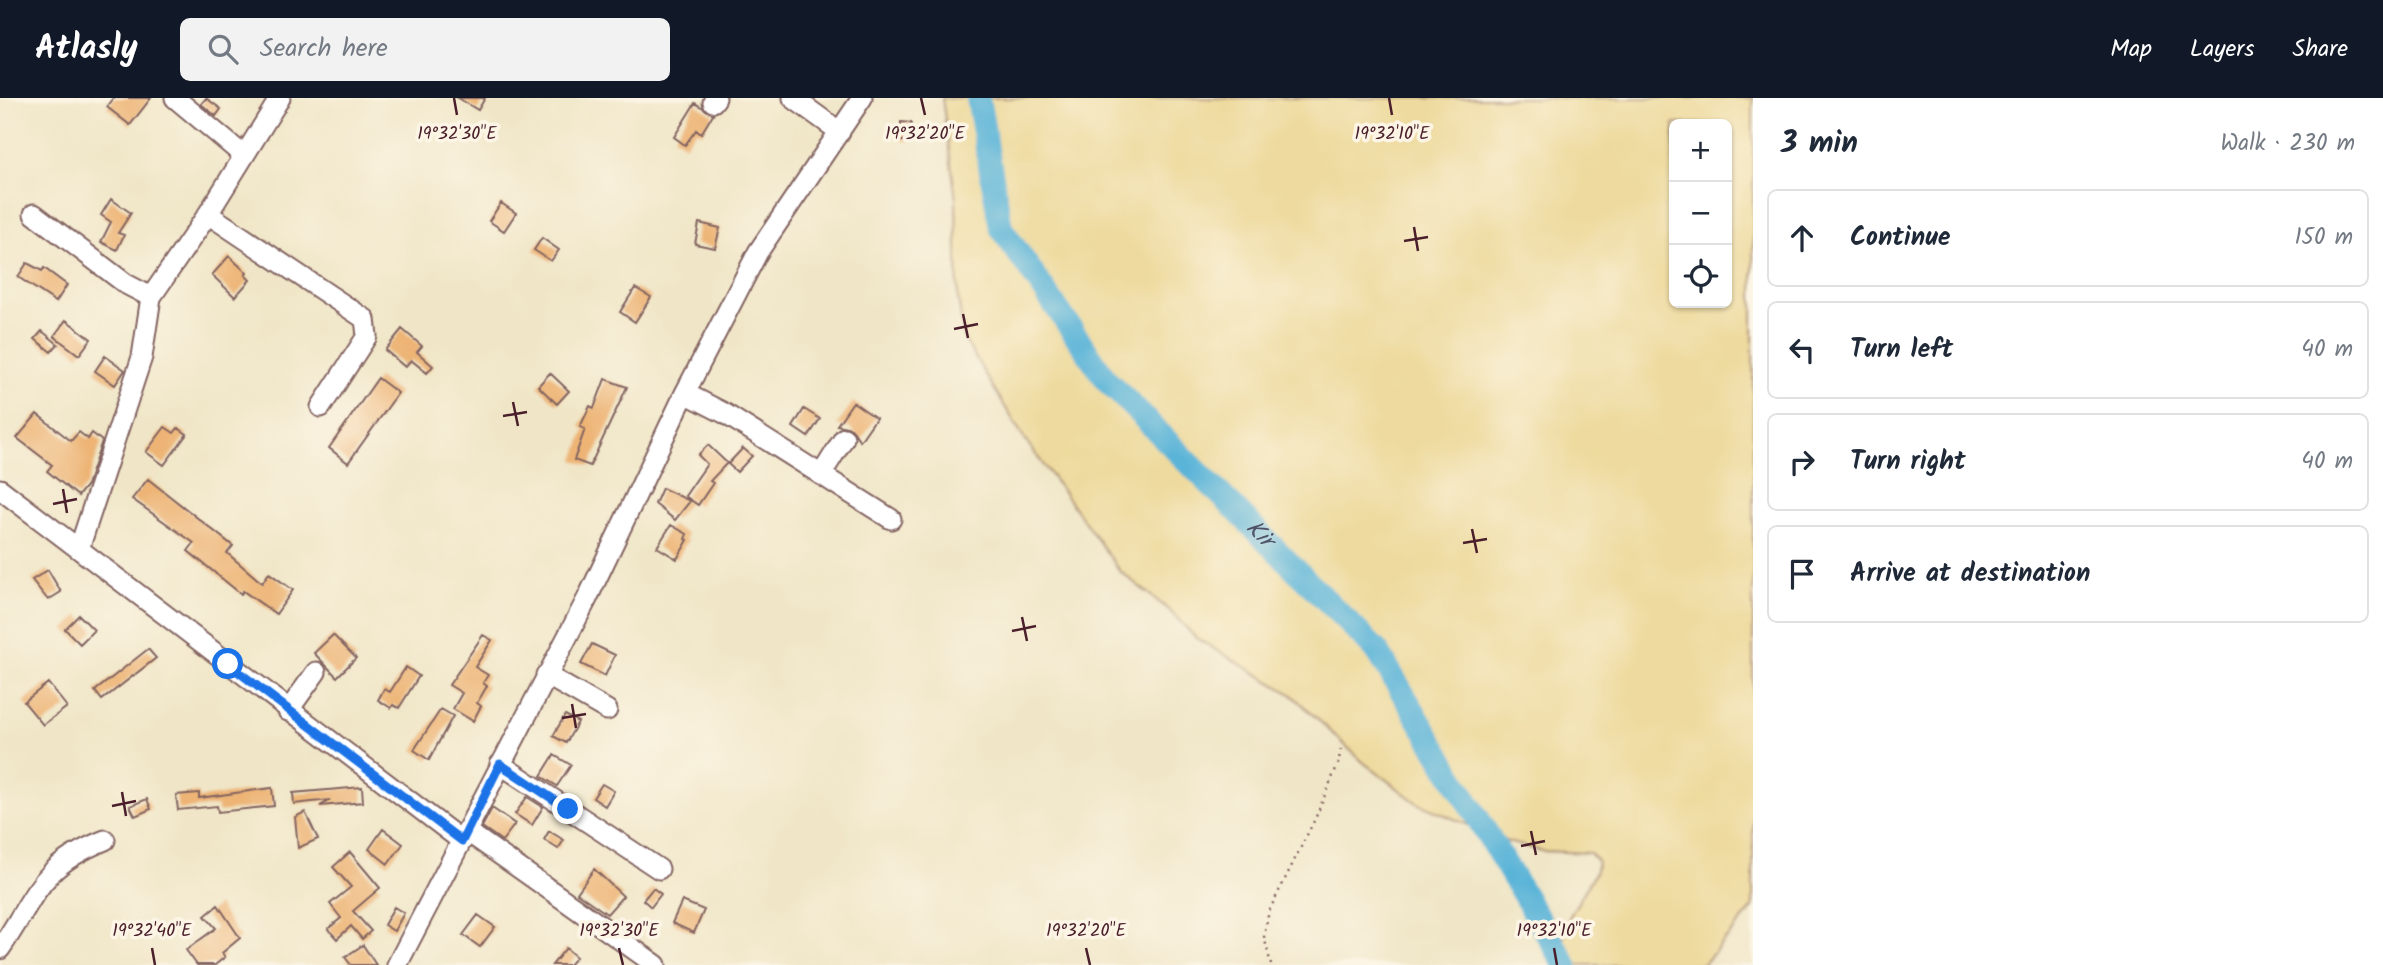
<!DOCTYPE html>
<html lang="en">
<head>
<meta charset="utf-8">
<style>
  :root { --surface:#fff; --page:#f2f2f3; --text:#1f2937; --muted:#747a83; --line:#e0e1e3; --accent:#111827 }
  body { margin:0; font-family:Kalam,sans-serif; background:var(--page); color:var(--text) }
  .controls { position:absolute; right:21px; top:21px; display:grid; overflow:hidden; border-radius:10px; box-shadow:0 2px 5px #0004 }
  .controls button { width:63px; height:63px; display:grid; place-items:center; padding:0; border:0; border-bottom:2px solid var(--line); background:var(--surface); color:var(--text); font:35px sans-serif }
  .stop { position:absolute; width:21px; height:21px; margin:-16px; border:5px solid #1a73e8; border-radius:50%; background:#fff }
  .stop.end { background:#1a73e8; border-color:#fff; box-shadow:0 2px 7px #0008 }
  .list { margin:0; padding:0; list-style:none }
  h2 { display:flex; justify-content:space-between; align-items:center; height:91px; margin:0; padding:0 28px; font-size:30px }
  h2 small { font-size:23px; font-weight:400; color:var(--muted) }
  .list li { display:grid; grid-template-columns:46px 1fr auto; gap:21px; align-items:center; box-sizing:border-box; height:98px; margin:0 14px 14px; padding:0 14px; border:2px solid var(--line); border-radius:10px }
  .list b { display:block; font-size:26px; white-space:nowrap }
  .list em { font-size:23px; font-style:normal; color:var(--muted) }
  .icon { flex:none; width:38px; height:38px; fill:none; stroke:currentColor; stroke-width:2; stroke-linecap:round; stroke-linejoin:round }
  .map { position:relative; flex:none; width:1753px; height:867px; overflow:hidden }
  header { display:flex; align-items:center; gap:42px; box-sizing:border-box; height:98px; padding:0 35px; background:var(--accent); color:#fff }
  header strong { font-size:33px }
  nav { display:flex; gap:38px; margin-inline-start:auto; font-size:24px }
  .search { width:490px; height:63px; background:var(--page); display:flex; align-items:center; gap:18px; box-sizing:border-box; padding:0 24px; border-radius:10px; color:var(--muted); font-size:26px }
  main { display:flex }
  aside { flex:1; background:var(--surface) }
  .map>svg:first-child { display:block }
  .sand { fill:#eeda9e; stroke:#9c7c64; stroke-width:2; fill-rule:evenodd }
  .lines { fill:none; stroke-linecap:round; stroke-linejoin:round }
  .river { stroke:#5ab4d8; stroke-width:24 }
  .building { fill:#edb475 }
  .minor-casing { stroke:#846562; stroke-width:23 }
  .path { stroke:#846562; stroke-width:2.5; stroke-dasharray:2 5; stroke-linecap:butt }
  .minor { stroke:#fff; stroke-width:19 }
  .route { stroke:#1a73e8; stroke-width:9 }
  .ticks { fill:none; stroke:#4a1f2b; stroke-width:2.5 }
  .labels { text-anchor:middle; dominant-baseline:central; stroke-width:7; stroke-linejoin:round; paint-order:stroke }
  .water-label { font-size:24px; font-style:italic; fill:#505368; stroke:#fcf5e5 }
  .ticks-label { font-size:18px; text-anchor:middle; fill:#4a1f2b; stroke:#fcf5e5; stroke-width:7; stroke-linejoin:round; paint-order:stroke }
</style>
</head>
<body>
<header>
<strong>Atlasly</strong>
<div class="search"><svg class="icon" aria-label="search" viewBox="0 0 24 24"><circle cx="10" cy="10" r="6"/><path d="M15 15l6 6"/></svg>Search here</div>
<nav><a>Map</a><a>Layers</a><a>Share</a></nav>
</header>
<main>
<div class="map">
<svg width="1753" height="867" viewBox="0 0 1753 867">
  <rect width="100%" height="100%" fill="#fcf5e5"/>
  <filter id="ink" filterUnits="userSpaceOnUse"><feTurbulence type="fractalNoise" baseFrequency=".0143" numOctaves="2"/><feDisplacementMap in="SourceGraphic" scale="14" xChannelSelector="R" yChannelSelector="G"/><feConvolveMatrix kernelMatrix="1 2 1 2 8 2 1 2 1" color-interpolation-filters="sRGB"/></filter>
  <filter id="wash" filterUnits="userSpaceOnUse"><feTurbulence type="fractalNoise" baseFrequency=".00686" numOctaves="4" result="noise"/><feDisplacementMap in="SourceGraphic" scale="28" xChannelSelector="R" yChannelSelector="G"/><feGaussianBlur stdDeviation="1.57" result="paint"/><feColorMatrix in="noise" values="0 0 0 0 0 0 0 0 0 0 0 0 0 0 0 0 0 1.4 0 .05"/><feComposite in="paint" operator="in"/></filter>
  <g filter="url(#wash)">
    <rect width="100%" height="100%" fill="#f0e6c7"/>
    <path class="sand" d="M942 0H1753V810L1703 867H1555L1570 818 1595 775 1598 764 1590 755 1541 753 1508 744 1417 705 1363 664 1291 596 1196 540 1169 512 1121 474 1024 340 964 241 958 200 956 101ZM1674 26H1727V205H1674Z"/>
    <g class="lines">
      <path class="river" id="s1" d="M978 0 1001 130 1108 284 1378 554 1566 867"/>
    </g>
    <g id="blocks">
      <path class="building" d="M114 0H151L130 27 107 9Z
        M206 0 221 11 216 18 201 6Z
        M458 0H485L478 12Z
        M695 5 713 16 701 36 696 32 685 47 674 39Z
        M901 24 911 25 910 43H899Z
        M111 101 131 115 118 135 124 137 117 152 101 144 111 124 101 117Z
        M501 105 516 115 504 133 489 123Z
        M699 125 720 130 715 150 695 146Z
        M542 140 559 152 551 163 534 152Z
        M229 158 247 175 245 177 250 182 235 199 212 177Z
        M27 165 42 173 44 170 67 187 56 204 18 179Z
        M635 190 651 199 635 224 620 214Z
        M66 222 91 241 79 257 54 238Z
        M402 231 422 248 417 254 433 268 427 275 411 262 405 269 385 252Z
        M42 233 58 246 51 254 35 241Z
        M105 258 125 272 115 287 95 273Z
        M550 275 569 293 557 306 538 288Z
        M378 280 398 295 348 365 329 350Z
        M605 281 627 289 590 368 574 362 585 331 580 329 590 308 594 310Z
        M853 304 876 320 860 343 851 330 837 327Z
        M804 311 820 321 808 339 793 329Z
        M37 316 71 343 79 334 88 341 92 335 102 343 87 387 78 398 47 373 52 367 17 340Z
        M165 329 174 335 178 330 187 336 164 367 146 354Z
        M708 347 727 365 710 383 713 385 698 407 685 398 707 366 698 357Z
        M743 350 752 358 737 374 728 366Z
        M148 381 233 448 227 455 262 485 269 475 293 492 276 516 243 493 241 496 188 453 194 445 132 401Z
        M662 390 690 403 675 422 655 406Z
        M671 427 687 436 685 441 688 442 677 461 657 449Z
        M48 472 61 494 48 502 32 482Z
        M79 517 94 532 80 546 65 531Z
        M333 537 356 560 337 579 314 555Z
        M483 537 492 542 475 569 488 577 483 585 487 588 477 605 481 608 473 623 453 611 462 595 449 587Z
        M592 546 615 557 605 578 581 566Z
        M148 551 156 560 102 602 95 593Z
        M406 569 419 578 399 610 393 607 391 610 378 602 384 591 390 594Z
        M48 585 67 609 43 627 24 604Z
        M441 611 453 618 429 662 414 652Z
        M565 617 578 624 566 645 553 638Z
        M554 657 571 667 557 688 541 678Z
        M602 686 614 693 605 708 593 700Z
        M362 689 363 704 320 708 330 702 294 706 293 695Z
        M272 690 274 708 218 714 217 708 178 712 176 697 199 695V700Z
        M527 699 543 709 532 727 515 716Z
        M147 701 151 711 135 718 130 708Z
        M492 710 515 726 502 743 482 729Z
        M305 714 318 741 298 750 295 719Z
        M383 731 403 746 388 766 369 751Z
        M549 733 564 742 558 751 544 742Z
        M350 754 380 790 353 813 371 833 362 841 351 828 337 841 328 831 341 820 330 806 351 789 333 769Z
        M594 771 623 798 607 816 577 795Z
        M653 790 661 796 651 809 643 802Z
        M682 803 704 812 694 835 672 825Z
        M218 807 240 840 222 855 225 859 215 867H197L186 852 216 830 205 818Z
        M394 809 404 815 394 833 384 827Z
        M478 817 495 829 480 849 463 837Z
        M363 847 376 867H351L345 859Z
        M566 850 576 859 569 867H552Z"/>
    </g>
  </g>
  <g filter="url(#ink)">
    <use href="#blocks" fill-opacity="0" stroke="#846562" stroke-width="2"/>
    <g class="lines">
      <defs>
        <path id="minor" d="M175 0 243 57
          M793 0 840 34
          M713 4 716 0
          M34 116 126 186 151 199 142 259 79 451
          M208 116 365 221 367 238 321 309
          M151 199 208 116 280 0
          M685 295 724 315 891 421
          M821 377 844 340
          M0 391 462 743
          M546 577 607 612
          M288 613 316 574
          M500 666 659 771
          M468 734 656 867
          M0 851C37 797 38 769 105 742
          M397 867 587 501 685 295 758 154 862 0"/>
      </defs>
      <use href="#minor" class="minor-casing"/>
      <path class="path" d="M1271 867 1264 838 1269 813 1315 721 1338 666 1341 651"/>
      <use href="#minor" class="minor"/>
    </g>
  </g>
  <g class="lines" filter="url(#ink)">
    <path class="route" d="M228 566 462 743 500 666 568 711"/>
  </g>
  <path class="ticks" d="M454 0 457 17M921 0 925 17M1389 0 1392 17M1414 129 1418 153M1404 143 1428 139M963 216 968 240M954 231 978 226M513 304 518 328M503 318 527 314M63 391 67 415M53 406 77 401M1472 431 1477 455M1463 445 1487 441M1022 519 1027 543M1012 533 1036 528M572 606 576 630M562 620 586 616M122 694 126 718M112 708 136 703M1531 733 1536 757M1521 748 1545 743M152 850 155 867M619 850 623 867M1086 850 1090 867M1554 850 1557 867"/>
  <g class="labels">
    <g class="water-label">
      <text stroke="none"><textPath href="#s1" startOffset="534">Kir</textPath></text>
    </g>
  </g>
  <g class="ticks-label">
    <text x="457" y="41">19°32'30"E</text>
    <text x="925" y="41">19°32'20"E</text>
    <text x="1392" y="41">19°32'10"E</text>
    <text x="152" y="838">19°32'40"E</text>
    <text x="619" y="838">19°32'30"E</text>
    <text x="1086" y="838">19°32'20"E</text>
    <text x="1554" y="838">19°32'10"E</text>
  </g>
</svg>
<div class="controls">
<button>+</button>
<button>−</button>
<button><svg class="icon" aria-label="locate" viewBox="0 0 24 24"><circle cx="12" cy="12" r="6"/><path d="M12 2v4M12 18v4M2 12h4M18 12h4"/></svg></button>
</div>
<div class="stop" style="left:228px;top:566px"></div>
<div class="stop end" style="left:568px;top:711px"></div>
</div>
<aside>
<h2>3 min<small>Walk · 230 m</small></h2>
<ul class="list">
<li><svg class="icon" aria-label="ahead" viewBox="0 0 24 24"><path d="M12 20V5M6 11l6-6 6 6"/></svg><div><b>Continue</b></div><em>150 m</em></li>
<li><svg class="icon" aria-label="left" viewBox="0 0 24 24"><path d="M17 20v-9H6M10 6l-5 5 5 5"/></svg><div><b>Turn left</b></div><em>40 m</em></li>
<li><svg class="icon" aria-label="right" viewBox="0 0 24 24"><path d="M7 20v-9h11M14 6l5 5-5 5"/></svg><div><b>Turn right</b></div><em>40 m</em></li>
<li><svg class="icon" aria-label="arrive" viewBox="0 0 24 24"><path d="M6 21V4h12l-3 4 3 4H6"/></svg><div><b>Arrive at destination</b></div></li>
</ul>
</aside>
</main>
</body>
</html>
